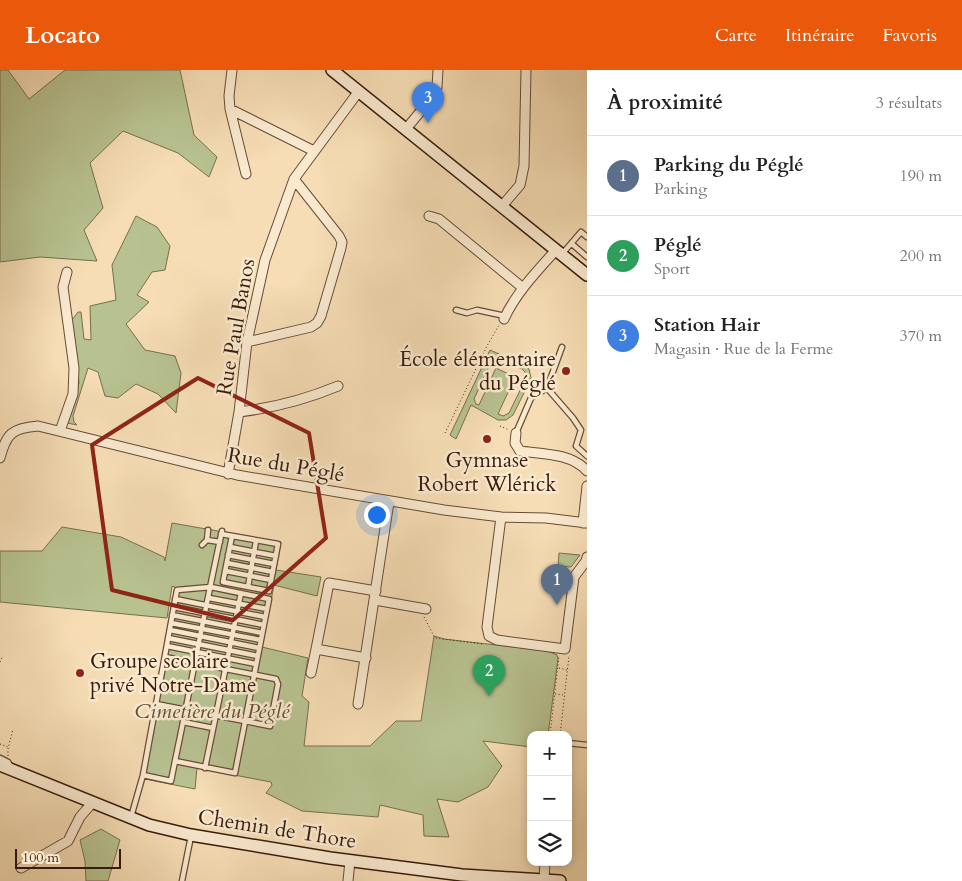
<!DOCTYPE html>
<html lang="fr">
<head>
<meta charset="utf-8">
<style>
  :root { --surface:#fff; --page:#f6f6f6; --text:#222; --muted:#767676; --line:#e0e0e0; --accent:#ea580c }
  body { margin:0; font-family:Cardo,serif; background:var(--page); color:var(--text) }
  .controls { position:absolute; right:15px; bottom:15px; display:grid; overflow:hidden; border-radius:10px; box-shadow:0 2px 8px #0003 }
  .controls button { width:45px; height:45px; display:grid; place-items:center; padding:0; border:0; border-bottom:1px solid var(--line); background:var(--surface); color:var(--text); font:25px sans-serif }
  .scale { position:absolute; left:15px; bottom:12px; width:106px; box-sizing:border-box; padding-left:5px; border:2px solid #391b0b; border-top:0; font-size:14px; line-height:18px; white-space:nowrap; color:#391b0b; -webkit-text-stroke:4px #f9e9cf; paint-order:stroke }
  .you { position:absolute; left:376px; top:444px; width:18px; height:18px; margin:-12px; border:4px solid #fff; border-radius:50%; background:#1a73e8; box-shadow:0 0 0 8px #1a73e833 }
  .badge { display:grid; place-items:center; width:32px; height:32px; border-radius:50%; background:var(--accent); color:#fff; font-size:16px; font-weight:700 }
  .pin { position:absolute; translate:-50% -41px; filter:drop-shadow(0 1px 2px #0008) }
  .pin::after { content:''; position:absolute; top:26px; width:18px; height:15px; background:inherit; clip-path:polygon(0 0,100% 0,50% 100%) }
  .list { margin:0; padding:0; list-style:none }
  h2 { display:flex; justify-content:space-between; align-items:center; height:65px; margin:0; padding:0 20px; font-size:21px }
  h2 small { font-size:16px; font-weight:400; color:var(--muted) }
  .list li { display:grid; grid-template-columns:32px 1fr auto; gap:15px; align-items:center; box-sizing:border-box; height:80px; padding:0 20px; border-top:1px solid var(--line) }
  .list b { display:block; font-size:19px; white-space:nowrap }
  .list p { margin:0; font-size:16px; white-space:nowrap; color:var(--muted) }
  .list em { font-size:16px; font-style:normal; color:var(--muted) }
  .icon { flex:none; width:28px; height:28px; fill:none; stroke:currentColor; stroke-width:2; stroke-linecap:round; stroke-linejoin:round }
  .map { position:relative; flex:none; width:587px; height:811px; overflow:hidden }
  header { display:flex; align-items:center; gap:30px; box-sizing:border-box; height:70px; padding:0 25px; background:var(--accent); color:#fff }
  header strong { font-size:24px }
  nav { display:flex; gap:28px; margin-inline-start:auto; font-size:18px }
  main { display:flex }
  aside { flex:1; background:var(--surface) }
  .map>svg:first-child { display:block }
  .green { fill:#b8c291; stroke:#786e4e; fill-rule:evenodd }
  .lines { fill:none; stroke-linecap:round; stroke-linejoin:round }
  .lane-casing { stroke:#684c36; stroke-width:7 }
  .street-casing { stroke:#684c36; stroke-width:11 }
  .secondary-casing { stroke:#391b0b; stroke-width:14 }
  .path { stroke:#391b0b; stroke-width:1; stroke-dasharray:1 2.5; stroke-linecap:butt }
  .lane { stroke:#f9e9cf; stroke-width:4.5 }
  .street { stroke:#f9e9cf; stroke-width:9 }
  .secondary { stroke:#f9e9cf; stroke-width:11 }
  .marked { fill:none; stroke:#8f2418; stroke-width:4; stroke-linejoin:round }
  .poi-dot { fill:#8f2418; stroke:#f9e9cf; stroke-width:2 }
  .labels { text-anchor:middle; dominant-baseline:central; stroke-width:5; stroke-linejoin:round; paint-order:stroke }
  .street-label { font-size:21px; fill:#391b0b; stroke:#f9e9cf }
  .poi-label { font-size:21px; fill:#391b0b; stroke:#f9e9cf; text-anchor:end }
  .park-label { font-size:21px; font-style:italic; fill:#5f4d33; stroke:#f9e9cf }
</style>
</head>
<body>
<header>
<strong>Locato</strong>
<nav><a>Carte</a><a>Itinéraire</a><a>Favoris</a></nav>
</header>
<main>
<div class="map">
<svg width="587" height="811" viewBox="0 0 587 811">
  <rect width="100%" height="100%" fill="#f6ddb5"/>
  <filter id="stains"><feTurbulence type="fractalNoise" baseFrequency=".004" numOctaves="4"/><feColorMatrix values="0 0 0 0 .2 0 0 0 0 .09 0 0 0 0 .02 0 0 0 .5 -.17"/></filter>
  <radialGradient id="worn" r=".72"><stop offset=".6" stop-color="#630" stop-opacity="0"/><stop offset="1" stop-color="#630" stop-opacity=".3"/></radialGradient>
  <path class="green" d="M0 0H8L29 29 65 0H180L194 65 217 87 209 107 178 83 123 61 90 93 103 138 84 160 97 191 40 187 0 192Z
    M136 146 157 157 170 176 165 200 152 202 137 225 149 232 126 254 145 280 175 286 181 303 176 343 158 324 136 314 118 328 105 326 98 302 88 298 73 346 74 352 77 355 67 353 79 313 72 250 78 242H81L84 269 91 270 90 236 116 230 112 195Z
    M490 280 522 294 529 299 531 308 523 325 513 345 506 350H498L471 335 456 369 450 365ZM493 288H498L522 299 525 302 527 306 509 343 503 346 498 344 515 307 496 298 479 335 476 334 474 329Z
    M172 453 281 472 276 500 321 507 317 526 274 515 262 577 308 588 302 626 309 632 304 676H370L396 651H421L434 566 444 569 548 581 557 585 558 589 548 665H531V677L483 671 502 696 488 717 458 732 437 729 449 767 424 766 423 745 380 735 378 747 302 741 266 723 272 715 271 712 197 698 195 719 140 708 175 517 172 516 167 548 0 532V481H42L62 457 121 467 164 487 165 491Z
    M559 483 580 485 571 497 558 496Z
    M101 759 120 770 108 811H86L85 791 80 770Z"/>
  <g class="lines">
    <defs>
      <path id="lane" d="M572 174 587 187
        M562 184 581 162 587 167
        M456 240 467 243 477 240 505 246
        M547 318 573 348 581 360 576 376 587 386
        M516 363 531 328 547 318 562 277
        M221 464 278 474 269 521 223 512 232 466
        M207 470 208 460
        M202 475 207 470 220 472
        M230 477 276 486
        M228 485 274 494
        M227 493 273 502
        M226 501 271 510
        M248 517 256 471
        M209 528 267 539
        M175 529 265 547
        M174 537 264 555
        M172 545 262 563
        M171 553 261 570
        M170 560 259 578
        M168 568 258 586
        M167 576 256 594
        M156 634 270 656 278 614 276 609 165 587
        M183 652 213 658
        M568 673 587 675
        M0 688 8 692 11 697
        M175 691 235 703 269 529 211 517 177 520 143 705 171 711 175 691C191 615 205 538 222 461
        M205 698 241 523
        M131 747 143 705
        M182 811 191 766"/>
      <path id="street" d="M232 0 229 26 230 39 246 104
        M230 39 314 81
        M406 59 434 25 437 17 438 0
        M502 136 520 115 524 96 526 0
        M429 146 439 149 523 218
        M504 249C516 223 537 201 556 180
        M247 272 311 257 317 253 321 246 341 178 342 172 339 166 294 109
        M239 342C272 338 307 329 338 316
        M60 361 73 324 74 298 63 217 67 202
        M516 363 515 373 520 381C542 384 571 383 587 401
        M0 388C6 364 12 358 38 356L237 405 444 440 501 447 546 448 587 453
        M228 404 239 342 247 272 265 190 294 109 359 21
        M501 447 487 557 489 566 497 570 565 579 574 507 586 491 587 487
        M583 453 587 416
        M375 530 426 539
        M366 588 316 579 329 513 376 521
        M311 603 316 579
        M358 634 389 432
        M21 798 68 771 80 747 93 732
        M544 809 545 792
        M348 811 350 791"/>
      <path id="secondary" d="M332 0 587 205
        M0 695 149 755 191 765 330 788 462 805 560 811"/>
    </defs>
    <use href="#lane" class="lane-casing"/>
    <use href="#street" class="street-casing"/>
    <use href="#secondary" class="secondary-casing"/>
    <path class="path" d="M500 356 509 360
      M445 363 487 276 499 255
      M424 547 435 568 482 574 484 573
      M0 592 2 587
      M559 598 567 600
      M555 624 564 625
      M550 665 559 586
      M560 665 569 586
      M0 674 8 677
      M8 686V679L13 659"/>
    <use href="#lane" class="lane"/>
    <use href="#street" class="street"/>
    <use href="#secondary" class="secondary"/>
  </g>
  <path class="marked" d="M198 308 309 363 326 468 233 550 112 520 92 375Z"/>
  <g class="poi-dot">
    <circle cx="566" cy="301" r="5"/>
    <circle cx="487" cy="369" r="5"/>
    <circle cx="80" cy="603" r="5"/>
  </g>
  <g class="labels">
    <g class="street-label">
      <text transform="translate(236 257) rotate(-80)">Rue Paul Banos</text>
      <text transform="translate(286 395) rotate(10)">Rue du Péglé</text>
      <text transform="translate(277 759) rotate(9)">Chemin de Thore</text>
    </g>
    <g class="poi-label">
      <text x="556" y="289">École élémentaire<tspan x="556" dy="24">du Péglé</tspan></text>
      <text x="487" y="390" text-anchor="middle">Gymnase<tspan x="487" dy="24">Robert Wlérick</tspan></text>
      <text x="90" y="591" text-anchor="start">Groupe scolaire<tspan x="90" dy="24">privé Notre-Dame</tspan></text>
    </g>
    <g class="park-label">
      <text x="212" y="641">Cimetière du Péglé</text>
    </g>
  </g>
  <rect width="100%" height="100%" filter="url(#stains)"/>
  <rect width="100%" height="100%" fill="url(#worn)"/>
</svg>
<div class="controls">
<button>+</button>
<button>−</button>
<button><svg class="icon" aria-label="layers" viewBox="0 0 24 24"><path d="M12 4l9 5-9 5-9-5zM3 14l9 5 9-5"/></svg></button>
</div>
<div class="scale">100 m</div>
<div class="you"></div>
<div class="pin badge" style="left:557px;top:535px;background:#5c6f8a">1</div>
<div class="pin badge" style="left:489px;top:626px;background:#2e9e5b">2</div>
<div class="pin badge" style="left:428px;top:53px;background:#3f7fe0">3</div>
</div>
<aside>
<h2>À proximité<small>3 résultats</small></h2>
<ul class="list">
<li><span class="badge" style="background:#5c6f8a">1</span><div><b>Parking du Péglé</b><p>Parking</p></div><em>190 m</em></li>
<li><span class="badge" style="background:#2e9e5b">2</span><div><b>Péglé</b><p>Sport</p></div><em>200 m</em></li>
<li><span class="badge" style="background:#3f7fe0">3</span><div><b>Station Hair</b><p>Magasin · Rue de la Ferme</p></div><em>370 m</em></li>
</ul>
</aside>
</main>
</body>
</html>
